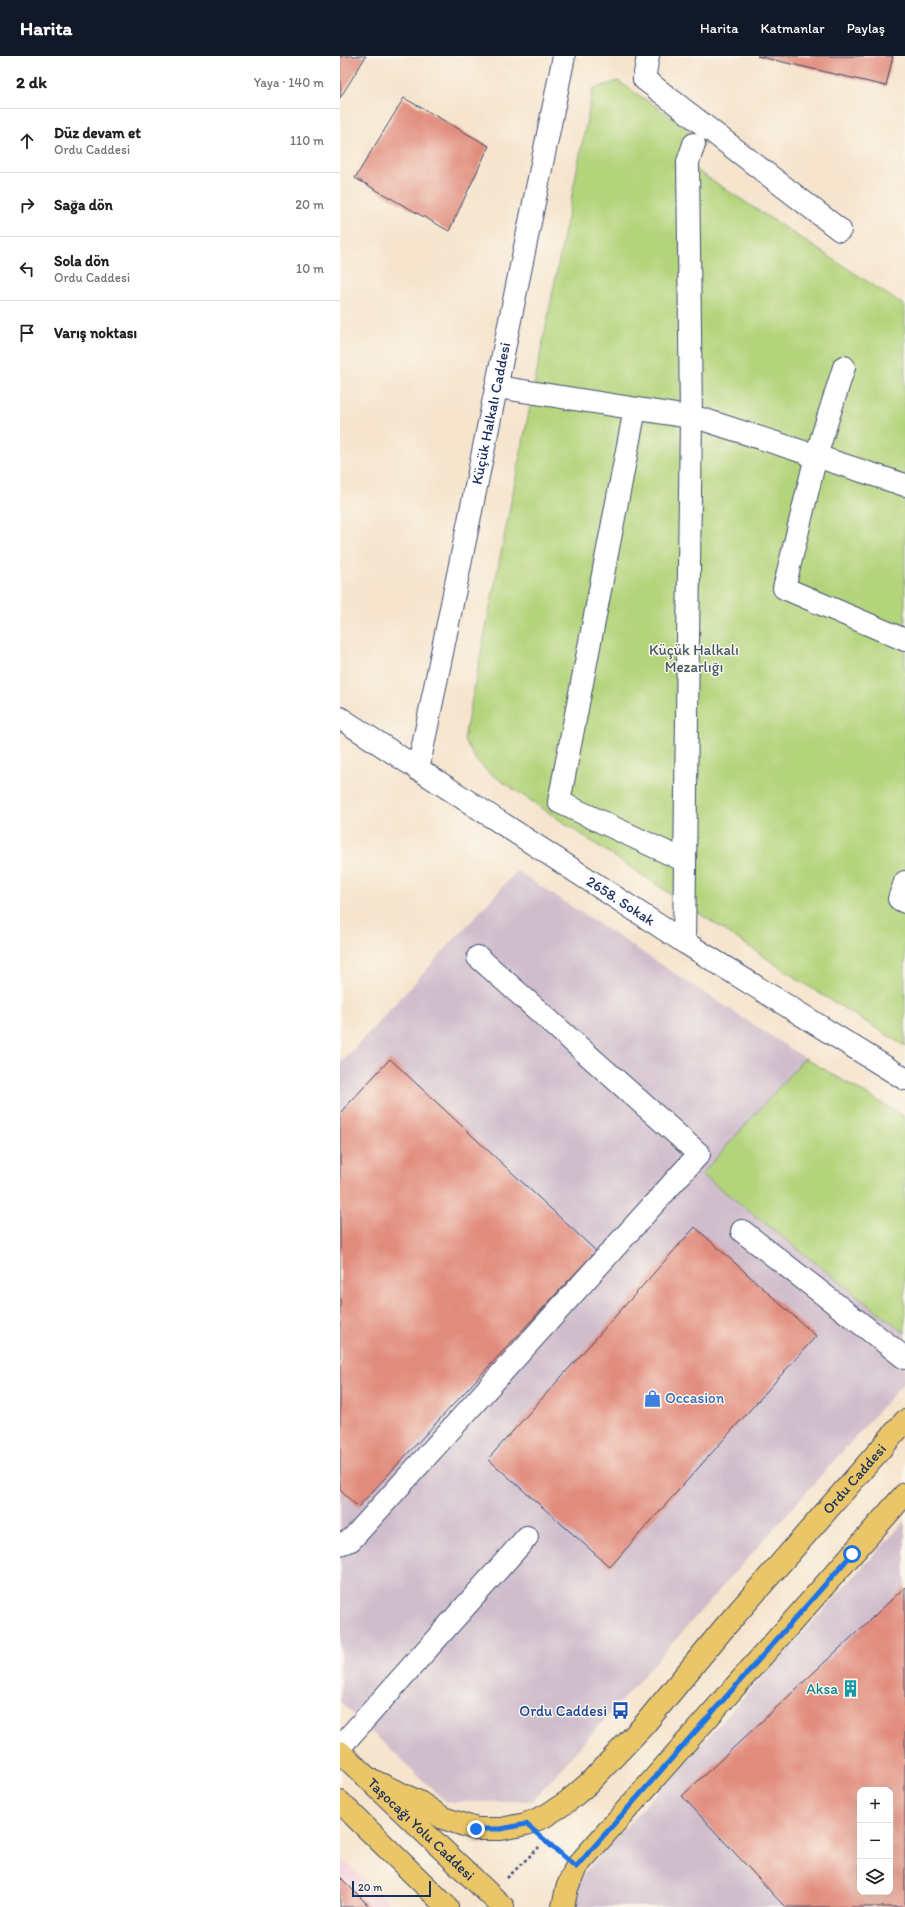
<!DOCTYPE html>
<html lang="tr">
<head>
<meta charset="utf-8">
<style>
  :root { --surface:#fff; --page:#f2f2f2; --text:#202124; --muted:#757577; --line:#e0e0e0; --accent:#111827 }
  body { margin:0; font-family:Itim,sans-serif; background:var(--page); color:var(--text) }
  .controls { position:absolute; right:12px; bottom:12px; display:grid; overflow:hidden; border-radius:8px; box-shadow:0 4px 16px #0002 }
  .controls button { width:36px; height:36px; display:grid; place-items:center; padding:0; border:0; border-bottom:1px solid var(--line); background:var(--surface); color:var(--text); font:20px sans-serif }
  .scale { position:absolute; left:12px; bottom:10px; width:79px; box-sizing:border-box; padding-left:4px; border:2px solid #1b2f5e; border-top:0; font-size:11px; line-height:14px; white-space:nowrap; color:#1b2f5e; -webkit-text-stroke:3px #fbf7ec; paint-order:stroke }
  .stop { position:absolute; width:12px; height:12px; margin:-9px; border:3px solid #1a73e8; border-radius:50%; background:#fff }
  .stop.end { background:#1a73e8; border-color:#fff; box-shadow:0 1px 4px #0008 }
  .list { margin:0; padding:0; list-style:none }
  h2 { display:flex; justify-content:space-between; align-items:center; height:52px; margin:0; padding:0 16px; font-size:17px }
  h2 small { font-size:13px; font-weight:400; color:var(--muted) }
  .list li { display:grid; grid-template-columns:26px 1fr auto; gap:12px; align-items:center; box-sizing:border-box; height:64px; padding:0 16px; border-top:1px solid var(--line) }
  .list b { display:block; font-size:15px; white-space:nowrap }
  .list p { margin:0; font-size:13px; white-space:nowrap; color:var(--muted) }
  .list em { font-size:13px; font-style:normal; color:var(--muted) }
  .icon { flex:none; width:22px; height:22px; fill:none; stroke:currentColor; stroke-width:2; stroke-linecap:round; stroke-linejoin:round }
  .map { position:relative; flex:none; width:565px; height:1851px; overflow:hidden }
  header { display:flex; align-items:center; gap:24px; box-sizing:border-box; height:56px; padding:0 20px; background:var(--accent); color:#fff }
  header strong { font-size:19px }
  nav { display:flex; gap:22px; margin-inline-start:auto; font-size:14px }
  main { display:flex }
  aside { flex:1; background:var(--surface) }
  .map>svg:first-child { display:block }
  .built { fill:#f4cfdc }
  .industrial { fill:#d0bdcc; fill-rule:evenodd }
  .green { fill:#b4d47c; stroke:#68826d }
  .building { fill:#e18b7b; fill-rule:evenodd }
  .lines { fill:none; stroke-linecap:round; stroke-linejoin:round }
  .minor-casing { stroke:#3c4a6f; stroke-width:24 }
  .major-casing { stroke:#3c4a6f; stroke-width:24 }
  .path { stroke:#3c4a6f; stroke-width:2.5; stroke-dasharray:3 3; stroke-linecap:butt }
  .minor { stroke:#fff; stroke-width:22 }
  .major { stroke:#eac669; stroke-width:22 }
  .route { stroke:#1a73e8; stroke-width:5 }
  .labels { text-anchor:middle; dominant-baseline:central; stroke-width:3; stroke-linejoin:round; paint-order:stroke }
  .street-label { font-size:15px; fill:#1b2f5e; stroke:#fbf7ec }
  .park-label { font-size:15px; fill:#415866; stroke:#fbf7ec }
  .shop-label { font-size:15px; fill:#366cbe; stroke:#fbf7ec; text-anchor:start }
  .culture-label { font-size:15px; fill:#0d838f; stroke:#fbf7ec; text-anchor:end }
  .transit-label { font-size:15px; fill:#164399; stroke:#fbf7ec; text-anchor:end }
</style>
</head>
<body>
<header>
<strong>Harita</strong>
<nav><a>Harita</a><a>Katmanlar</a><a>Paylaş</a></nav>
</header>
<main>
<aside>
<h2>2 dk<small>Yaya · 140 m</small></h2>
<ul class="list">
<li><svg class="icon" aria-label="ahead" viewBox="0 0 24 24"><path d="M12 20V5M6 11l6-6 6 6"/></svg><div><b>Düz devam et</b><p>Ordu Caddesi</p></div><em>110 m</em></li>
<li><svg class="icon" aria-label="right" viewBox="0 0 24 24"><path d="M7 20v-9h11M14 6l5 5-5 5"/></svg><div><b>Sağa dön</b></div><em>20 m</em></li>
<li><svg class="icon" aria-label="left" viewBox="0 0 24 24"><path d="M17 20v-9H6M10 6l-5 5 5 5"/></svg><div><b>Sola dön</b><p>Ordu Caddesi</p></div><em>10 m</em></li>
<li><svg class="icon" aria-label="arrive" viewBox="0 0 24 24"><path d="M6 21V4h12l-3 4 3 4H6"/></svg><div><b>Varış noktası</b></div></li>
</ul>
</aside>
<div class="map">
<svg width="565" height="1851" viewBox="0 0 565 1851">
  <rect width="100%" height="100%" fill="#fbf7ec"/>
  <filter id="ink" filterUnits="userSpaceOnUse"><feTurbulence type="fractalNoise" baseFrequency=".025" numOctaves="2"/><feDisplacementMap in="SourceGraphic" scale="8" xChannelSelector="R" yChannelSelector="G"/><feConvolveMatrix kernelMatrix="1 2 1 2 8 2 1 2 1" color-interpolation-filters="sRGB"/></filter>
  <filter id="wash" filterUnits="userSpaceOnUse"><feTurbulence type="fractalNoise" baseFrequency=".012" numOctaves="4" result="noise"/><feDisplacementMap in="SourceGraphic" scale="16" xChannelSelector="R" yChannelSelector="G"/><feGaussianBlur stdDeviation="0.9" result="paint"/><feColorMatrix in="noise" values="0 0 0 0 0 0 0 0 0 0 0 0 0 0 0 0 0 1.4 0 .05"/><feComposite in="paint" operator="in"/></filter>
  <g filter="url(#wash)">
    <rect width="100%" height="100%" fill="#f6e4cd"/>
    <path class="built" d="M0 1801 53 1851H0Z"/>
    <path class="industrial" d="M177 815 465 1002 362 1118 565 1277V1325L192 1745 106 1746 0 1646V1008Z
      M565 1465V1851H237L239 1822ZM520 1734H550V1836H520Z"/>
    <path class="green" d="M278 25 365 84 353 112 565 250V990L471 932 148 716 135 703 124 683 253 33Z
      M465 1002 565 1061V1277L362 1118Z"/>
    <g id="blocks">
      <path class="building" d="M0 0H26L0 42Z
        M417 0H553L546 30Z
        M64 42 149 90 109 175 15 122Z
        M50 1003 256 1195 18 1451 0 1434V1057Z
        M355 1171 476 1280 270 1511 148 1403Z
        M565 1531V1851H445L342 1740ZM520 1734H550V1836H520Z
        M0 1821 30 1851H0Z"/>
    </g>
  </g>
  <g filter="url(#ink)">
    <use href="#blocks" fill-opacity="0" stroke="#3c4a6f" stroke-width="1"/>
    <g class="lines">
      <defs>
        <g id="minor">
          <path d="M308 0 304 23 500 174"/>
          <path d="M504 311 476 400 444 532 565 584"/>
          <path d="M157 331 362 363 565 429"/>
          <path d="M295 353 219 746 345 805"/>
          <path id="s1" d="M0 662 344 886 565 1023"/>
          <path id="s2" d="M78 714 224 0"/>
          <path d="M565 826 559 843 565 846"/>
          <path d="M344 886 351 362 348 106 354 88"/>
          <path d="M402 1175 565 1302"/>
          <path d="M0 1488 11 1484 359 1098 138 901"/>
          <path d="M0 1691 187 1481"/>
        </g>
        <g id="major">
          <path id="s3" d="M0 1696 163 1851"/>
          <path id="s4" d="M25 1721 79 1746 103 1762 136 1773H161L186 1768 205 1760 227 1746 248 1728 304 1669 384 1572 565 1365"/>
          <path d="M0 1746 107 1851"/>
          <path d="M223 1851 227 1832 236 1811 565 1438"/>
        </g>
      </defs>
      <use href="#minor" class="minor-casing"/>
      <use href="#major" class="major-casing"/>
      <path class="path" d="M205 1786 217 1796
        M167 1822 199 1791"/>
      <use href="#minor" class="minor"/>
      <use href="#major" class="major"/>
    </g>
  </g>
  <g class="lines" filter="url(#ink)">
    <path class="route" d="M136 1773H161L186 1768 236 1811 512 1498"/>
  </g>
  <defs>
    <symbol id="shop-bare" viewBox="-9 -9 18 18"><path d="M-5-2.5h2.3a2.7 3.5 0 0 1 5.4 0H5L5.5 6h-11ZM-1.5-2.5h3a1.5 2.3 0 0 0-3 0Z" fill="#3f7fe0" stroke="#fbf7ec" stroke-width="2.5" paint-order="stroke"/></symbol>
    <symbol id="building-bare" viewBox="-9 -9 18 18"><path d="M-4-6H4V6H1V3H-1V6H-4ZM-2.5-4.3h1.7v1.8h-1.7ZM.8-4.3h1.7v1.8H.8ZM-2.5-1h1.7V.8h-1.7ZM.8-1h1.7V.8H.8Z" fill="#0f9aa8" stroke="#fbf7ec" stroke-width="2.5" paint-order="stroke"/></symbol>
    <symbol id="bus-bare" viewBox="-9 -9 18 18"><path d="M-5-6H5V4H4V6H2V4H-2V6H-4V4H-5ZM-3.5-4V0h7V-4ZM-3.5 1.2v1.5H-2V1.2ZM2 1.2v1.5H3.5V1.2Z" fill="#1a4fb4" stroke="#fbf7ec" stroke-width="2.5" paint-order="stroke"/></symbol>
  </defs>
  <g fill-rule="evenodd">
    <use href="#shop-bare" x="300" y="1330" width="25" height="25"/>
    <use href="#building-bare" x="498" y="1620" width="25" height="25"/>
    <use href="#bus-bare" x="268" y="1642" width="25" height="25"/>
  </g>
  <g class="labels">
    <g class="street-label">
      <text stroke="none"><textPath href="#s2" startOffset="364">Küçük Halkalı Caddesi</textPath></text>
      <text stroke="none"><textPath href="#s1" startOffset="335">2658. Sokak</textPath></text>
      <text stroke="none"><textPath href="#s4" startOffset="653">Ordu Caddesi</textPath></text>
      <text stroke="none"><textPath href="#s3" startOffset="112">Taşocağı Yolu Caddesi</textPath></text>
    </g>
    <g class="park-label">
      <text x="354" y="594">Küçük Halkalı<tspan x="354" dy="17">Mezarlığı</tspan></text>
    </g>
    <g class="shop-label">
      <text x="325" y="1342">Occasion</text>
    </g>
    <g class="culture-label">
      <text x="498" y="1633">Aksa</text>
    </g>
    <g class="transit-label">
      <text x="267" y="1655">Ordu Caddesi</text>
    </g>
  </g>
</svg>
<div class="controls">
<button>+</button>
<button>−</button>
<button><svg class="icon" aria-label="layers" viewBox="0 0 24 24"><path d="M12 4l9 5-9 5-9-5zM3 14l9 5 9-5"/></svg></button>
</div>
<div class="scale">20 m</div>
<div class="stop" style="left:512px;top:1498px"></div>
<div class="stop end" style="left:136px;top:1773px"></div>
</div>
</main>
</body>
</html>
